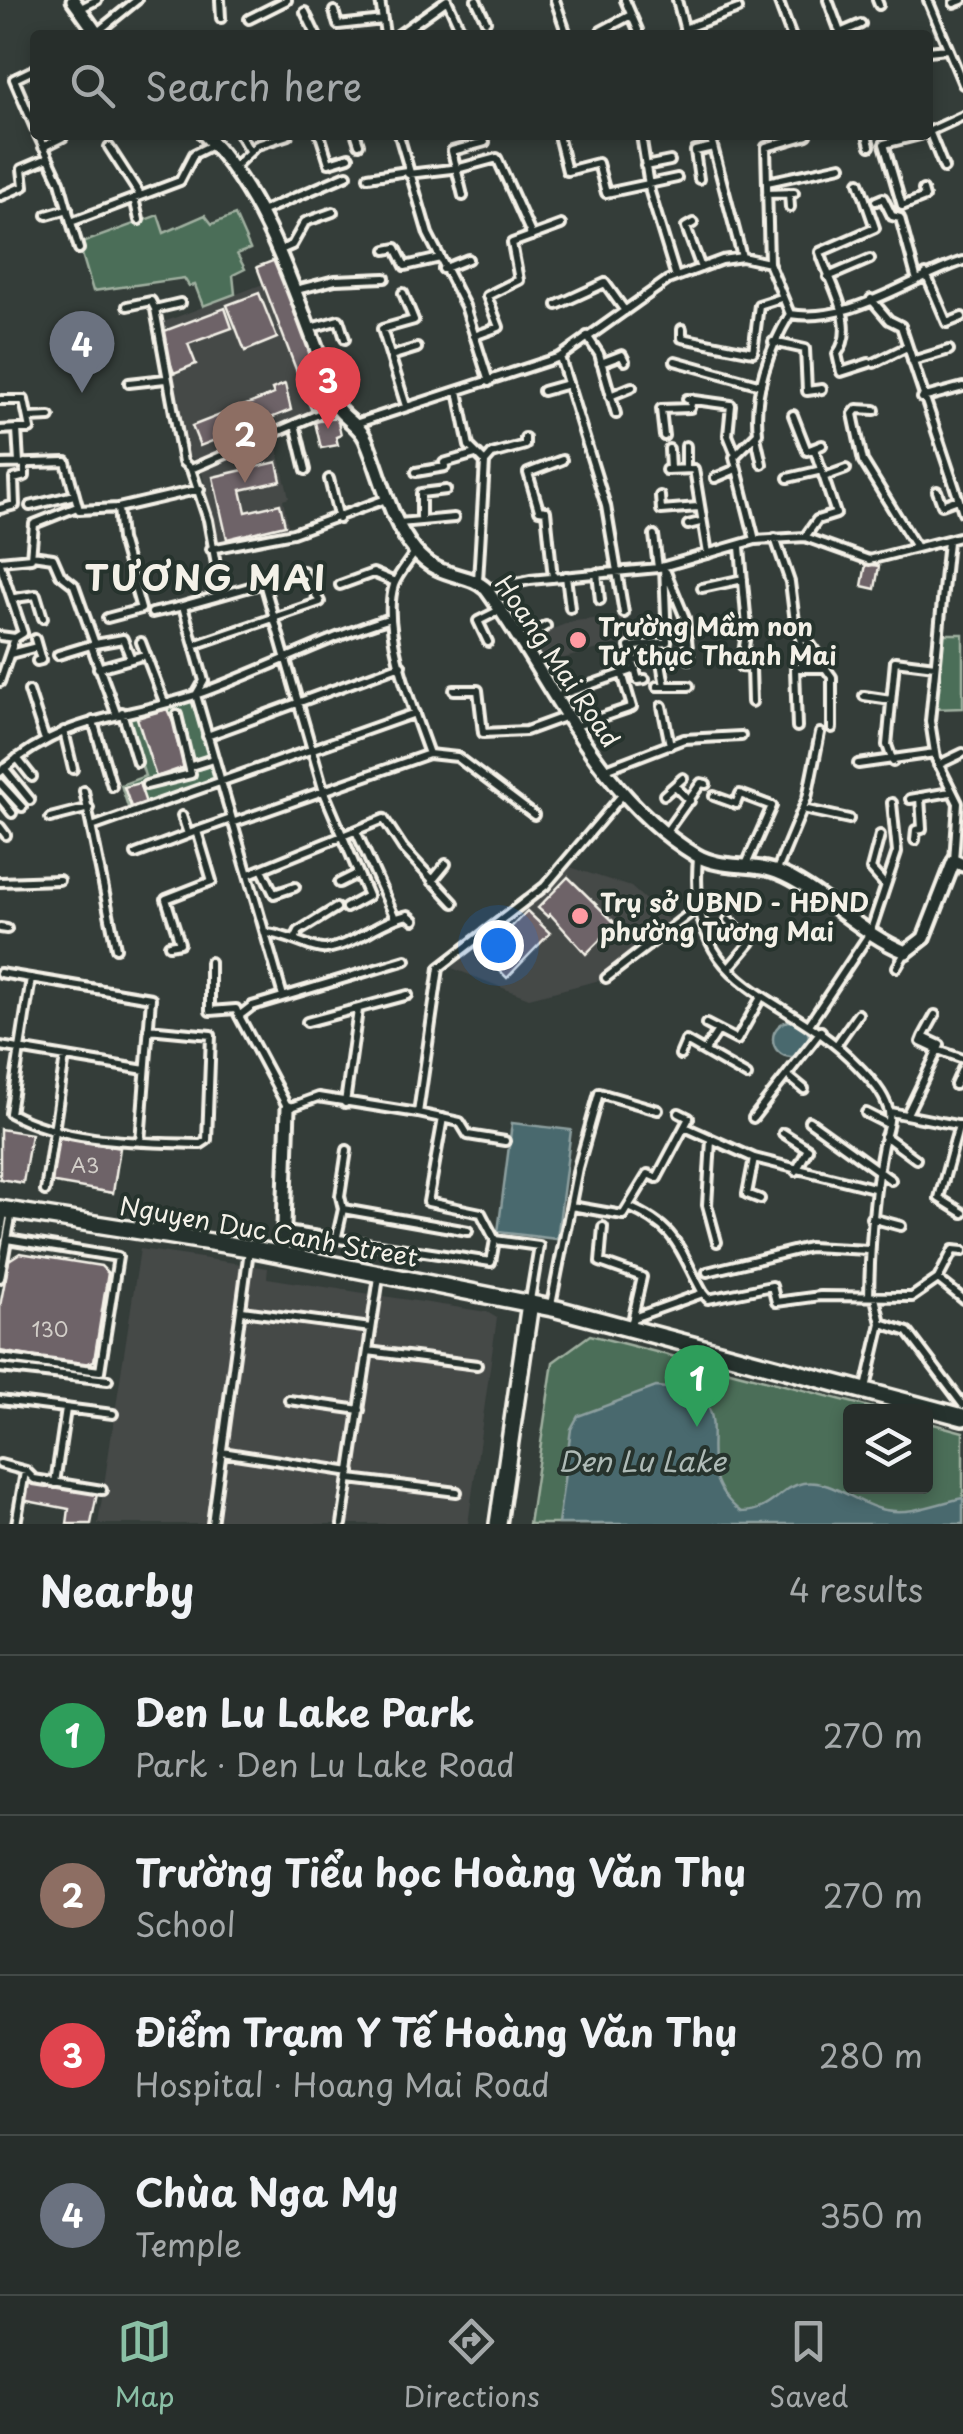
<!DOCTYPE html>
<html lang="en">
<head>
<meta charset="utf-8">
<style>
  :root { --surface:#272e2b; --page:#333a37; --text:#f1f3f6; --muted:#a4a8a9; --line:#434a47; --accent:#8abfa5 }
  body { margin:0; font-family:"Playpen Sans",sans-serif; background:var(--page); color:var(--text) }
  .controls { position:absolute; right:30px; bottom:30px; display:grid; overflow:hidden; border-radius:10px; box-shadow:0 5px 15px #0003 }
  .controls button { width:90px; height:90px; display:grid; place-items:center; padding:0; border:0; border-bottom:2px solid var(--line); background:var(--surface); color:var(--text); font:50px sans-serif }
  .you { position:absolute; left:498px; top:945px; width:35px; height:35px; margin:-25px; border:8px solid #fff; border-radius:50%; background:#1a73e8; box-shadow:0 0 0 15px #1a73e833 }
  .badge { display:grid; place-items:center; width:65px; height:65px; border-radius:50%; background:var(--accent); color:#fff; font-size:32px; font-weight:700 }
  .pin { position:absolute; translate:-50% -82px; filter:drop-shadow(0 2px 5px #0008) }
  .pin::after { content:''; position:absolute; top:52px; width:35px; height:30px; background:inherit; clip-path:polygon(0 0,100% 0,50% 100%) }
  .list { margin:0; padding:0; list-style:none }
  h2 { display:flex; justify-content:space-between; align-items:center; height:130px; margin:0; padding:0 40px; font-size:42px }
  h2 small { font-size:32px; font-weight:400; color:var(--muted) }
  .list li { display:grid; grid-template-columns:65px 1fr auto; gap:30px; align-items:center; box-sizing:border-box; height:160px; padding:0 40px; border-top:2px solid var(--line) }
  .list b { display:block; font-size:38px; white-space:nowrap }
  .list p { margin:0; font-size:32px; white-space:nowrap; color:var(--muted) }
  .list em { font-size:32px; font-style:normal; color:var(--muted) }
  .icon { flex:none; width:55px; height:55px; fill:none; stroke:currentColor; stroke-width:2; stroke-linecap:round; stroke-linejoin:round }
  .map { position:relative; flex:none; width:963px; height:1524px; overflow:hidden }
  .search { position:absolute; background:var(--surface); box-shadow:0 5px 15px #0003; left:30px; right:30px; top:30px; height:110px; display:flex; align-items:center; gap:25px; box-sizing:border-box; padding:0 35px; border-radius:10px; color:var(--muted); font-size:38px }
  .sheet { height:770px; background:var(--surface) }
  nav { display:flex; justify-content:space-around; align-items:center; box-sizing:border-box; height:140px; border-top:2px solid var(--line); background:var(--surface); font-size:28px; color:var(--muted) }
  nav a { display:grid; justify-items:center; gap:5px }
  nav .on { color:var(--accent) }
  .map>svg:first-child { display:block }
  .built { fill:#454847 }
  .green { fill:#4c6e59; stroke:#a0b0a0; stroke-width:2.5 }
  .water { fill:#48696e; stroke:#8d9f9f; stroke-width:2.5 }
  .building { fill:#6e6368; stroke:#f4f1e8; stroke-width:2.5 }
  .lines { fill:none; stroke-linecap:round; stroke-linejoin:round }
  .service-casing { stroke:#f4f1e8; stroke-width:14 }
  .minor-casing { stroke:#f4f1e8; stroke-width:19 }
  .tertiary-casing { stroke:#f4f1e8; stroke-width:22 }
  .service { stroke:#26332d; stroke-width:6 }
  .minor { stroke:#26332d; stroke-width:11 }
  .tertiary { stroke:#26332d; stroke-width:15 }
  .poi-dot { fill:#ff9aa2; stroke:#26332d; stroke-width:4 }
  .labels { text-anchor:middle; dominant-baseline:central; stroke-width:8; stroke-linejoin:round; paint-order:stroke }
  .number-label { font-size:20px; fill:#d2cec8 }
  .poi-label { font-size:25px; font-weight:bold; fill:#f4f1e8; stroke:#26332d; text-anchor:start }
  .street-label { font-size:25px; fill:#f4f1e8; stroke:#26332d }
  .water-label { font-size:28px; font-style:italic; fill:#afbbb7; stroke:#26332d }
  .district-label { font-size:35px; font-weight:bold; letter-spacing:2.5px; fill:#f4f1e8; stroke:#26332d }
</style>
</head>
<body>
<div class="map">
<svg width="963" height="1524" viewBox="0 0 963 1524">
  <rect width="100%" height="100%" fill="#343d39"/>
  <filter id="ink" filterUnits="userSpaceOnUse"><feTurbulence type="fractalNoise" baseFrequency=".01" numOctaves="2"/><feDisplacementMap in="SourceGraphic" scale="20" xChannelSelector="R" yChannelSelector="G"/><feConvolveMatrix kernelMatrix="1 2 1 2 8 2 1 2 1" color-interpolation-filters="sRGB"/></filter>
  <g filter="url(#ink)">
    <path class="built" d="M263 284 312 412 195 460 188 456 165 379 156 325Z
      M275 437 289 498 283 500 289 530 218 544 201 468Z
      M623 616 629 641 542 664 527 639 573 621Z
      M570 867 631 887 669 921 600 980 529 998 452 968Z
      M140 1249 268 1268 267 1278 487 1312 497 1318 468 1524H98Z"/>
    <path class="green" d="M158 215 164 233 205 215 212 224 235 215 250 249 237 254 245 269 233 275 235 294 203 306 195 285 189 286 184 278 93 291 79 244Z
      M943 634H963V708L935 709Z
      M192 700 216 783 129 810 121 785 145 776 125 713Z
      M590 1335 885 1411 850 1412V1486H926V1422L963 1432V1524H529L553 1362Z"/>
    <path class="water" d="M773 1039a18 18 0 1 1 36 0a18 18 0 1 1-36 0Z
      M512 1123 571 1130 557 1239 498 1232Z
      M656 1387C761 1393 674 1460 741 1512 774 1511 778 1488 803 1483 831 1478 859 1506 885 1510 912 1515 938 1503 963 1498V1524H558L571 1429 578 1416Z"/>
    <path class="building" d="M275 260 329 402 311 409 257 267Z
      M259 293 277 338 245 351 227 305Z
      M225 308 232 328 188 344 196 364 174 373 159 333Z
      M285 384 291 410 200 446 192 426 274 394 272 389Z
      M337 417 341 435 336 437 338 445 321 448 315 422Z
      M277 462 281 481 241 490 246 512 280 504 285 525 227 539 213 477Z
      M866 564 879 566 875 589 862 586Z
      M167 709 180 737 176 738 185 767 156 777 137 718Z
      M139 783 146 803 131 807 124 787Z
      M568 877 616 924 586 954 550 914 548 917 538 908Z
      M527 911 550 933 507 978 484 955Z
      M0 1129 31 1134 23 1183 0 1179Z
      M57 1137 120 1148 113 1193 49 1182Z
      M20 1253 101 1266 108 1273 94 1361 82 1365 0 1351V1306L9 1260Z
      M26 1481 97 1494 91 1524H67L69 1509 22 1500Z"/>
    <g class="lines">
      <defs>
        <path id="service" d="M220 0 221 18
          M380 0 385 35
          M447 0 463 35
          M476 0 486 21
          M555 0 567 35
          M625 0 638 30
          M677 0 686 35
          M778 0 791 35
          M828 0 841 35
          M877 0 879 5
          M928 0 963 84
          M954 3 962 0
          M81 8 97 0
          M334 11 338 25 383 20
          M305 12 316 35
          M249 19 287 0
          M684 29 738 9
          M601 31 631 15
          M840 33 861 24
          M95 34 137 0
          M398 35 447 0
          M928 51 947 49
          M35 69 14 79 35 128
          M929 131 944 168
          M928 132 963 116
          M38 135 60 182 71 222 180 181 194 154 214 144
          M240 135 250 152
          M320 135 329 163 349 157
          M356 135 359 144
          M399 135 428 234 465 306 489 382
          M558 135 567 171 598 163 606 193 677 178
          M641 135 650 192 676 277
          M710 135 742 257
          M867 135 870 146
          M920 135 884 144 902 206 925 197 923 190
          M43 147 63 137
          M109 147 140 195
          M235 166 257 145 288 135
          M645 166 670 161
          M408 174 460 168 497 158 532 236
          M368 177 407 171
          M699 179 695 151 713 147
          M767 182 841 166
          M859 182 875 228 820 252C829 282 859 325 837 354L841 372 869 363
          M789 193 790 207
          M767 194 794 193
          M1 196 24 186 22 169 48 158
          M463 196 452 151 485 142
          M134 198 139 220
          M876 201 883 198 892 216 900 218 916 277
          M261 212 347 175
          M47 215 68 209
          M71 222 79 249
          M693 223 686 227 701 268
          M386 250 396 248 405 266 440 258
          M278 251 292 245 305 222 333 212
          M769 262 766 147 807 135
          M443 269 468 259
          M926 274 947 323 962 317
          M828 277 870 259
          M296 290 335 280 385 278
          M403 293 414 320 382 329 406 406
          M871 299 889 320 901 326 963 512
          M557 305 605 283 625 311
          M127 306 151 301 155 309 180 303
          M155 309 183 462 191 469
          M311 328 339 320 345 339
          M682 329V338L753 352 759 305 781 298
          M474 336 499 327 487 296 519 280 512 243 561 225
          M587 336 599 354 616 414
          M773 342 805 349 807 391 822 389
          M391 356 417 348
          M560 357 606 506 624 613
          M675 361 761 385
          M912 361 949 350
          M601 363 622 355 625 361
          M874 363 907 347
          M129 383 165 379
          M458 391 469 446 485 462 478 581
          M543 391 568 384
          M610 396 632 387
          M922 398 963 387
          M687 399 731 405 728 435 736 455
          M0 400H24L30 429H17L19 463
          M875 410 857 409 853 414 863 461 916 547
          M793 415 807 451 822 445
          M29 418 50 417
          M295 424 306 470
          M355 424 560 357 668 280 722 260 742 257 769 263 790 314C850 324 906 280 963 261
          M0 430 17 429
          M664 436 661 409 690 408 692 399
          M756 437 762 464
          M686 446V469
          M669 449 670 470
          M485 462 492 454 525 445V438
          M0 464 66 462 79 510 118 508 200 489
          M666 470 694 469 708 554
          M416 472 445 467 444 463 475 454
          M824 477 846 469
          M715 478 736 469
          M788 478 822 470
          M329 479 339 519
          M937 491 942 505 958 499
          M660 496 661 510 698 507
          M30 506 74 495
          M0 509 15 505 14 479 25 476V463
          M421 517V493L446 490
          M399 523 454 518
          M688 525 700 522
          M654 535 658 568
          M805 537 817 520 836 514 814 448
          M775 538 790 582 796 630C812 641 820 662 832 677V728
          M755 540 734 457 758 433C753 392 769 349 790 314
          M948 541 930 721 936 759 958 803 954 861
          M740 547 747 627 741 667 751 668 752 702
          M211 549 293 533 386 499
          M415 552C408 563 398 574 394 585 380 629 414 711 429 754
          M32 555 53 558 60 574 74 585 95 644 91 645
          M0 561 31 558 34 524 77 507
          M0 564 23 633 15 638 0 636
          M666 572 685 618 689 659
          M597 573 600 600
          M566 576 570 608
          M553 578 546 511 539 510 528 473 562 460
          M340 585 373 573 395 582
          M702 588 743 579
          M487 589 530 580 658 568 755 540 805 537 869 560 963 536
          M221 592 208 520 191 469 335 407
          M15 598 36 595 43 618
          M152 613 183 606
          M107 618 141 609 121 539 118 508
          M800 634 802 668
          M35 639 41 660 37 661
          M523 640 546 626
          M141 642 164 702
          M488 642 478 621 500 610
          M95 644 123 639 131 659
          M194 645 320 602 303 571
          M10 654 37 647
          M58 655 91 645 116 713
          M634 661 660 656 665 686
          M98 668 145 655
          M645 679 638 680 629 647 667 642 664 566
          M0 682 15 638
          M657 686H689
          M454 690H478L483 733 526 731 567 716
          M29 691 44 737
          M196 695 204 681 183 606 264 583 324 792 368 896 346 908
          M196 695 283 996
          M864 696 891 700
          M555 697 636 669
          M662 706 670 745
          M122 712 137 762
          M93 721 112 786
          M576 726 632 707 622 673
          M797 727 795 668H823
          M64 731 73 769
          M207 736 401 665
          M429 754 457 757 534 815
          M17 758 32 777
          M893 762 887 745 895 661 935 666
          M858 764 935 753
          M938 765 963 753
          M191 766 213 759
          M4 768 30 800
          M606 769 684 739 741 736
          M0 772C69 713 119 721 198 694 263 671 325 638 391 618
          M0 783 22 807
          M146 785 191 774 177 715
          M675 786 690 801
          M84 791 116 948
          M664 795 683 778
          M714 796 736 804 740 794 772 806 745 867
          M0 798 12 813
          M910 799 950 792
          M803 809 849 819
          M182 816 188 834
          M50 818 89 808
          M232 823 429 754
          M0 827 6 835
          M92 827 415 713
          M356 831 395 918
          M666 832 701 783 706 784
          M880 835 871 869 885 885
          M915 840 916 830 922 829 920 797
          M136 854 197 831
          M698 858C686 995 785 989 857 1065 869 1078 882 1090 888 1108 892 1118 886 1133 883 1145 873 1195 870 1244 869 1296
          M262 869 274 894 295 887
          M777 870 807 798 820 733
          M249 874 384 819 403 848 454 903
          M432 881 446 864
          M0 882 59 880
          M339 883 357 874
          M728 920 751 942 729 968
          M0 928 7 929
          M265 933C289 934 313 951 326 949 355 945 379 921 408 915L414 920
          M296 937 299 931 336 908
          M169 945 180 943 166 899 212 881 197 831 231 819
          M406 960 252 1006 239 1016 288 1108 318 1097 418 1113 439 968 545 886 623 794
          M210 962V1011L236 1009 239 1016
          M897 967 905 953
          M0 973 151 998 140 1142
          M31 978 10 1113C65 1143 138 1142 201 1144L207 1140 211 1035 148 1029
          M606 978 698 907
          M935 1015 923 1037 940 1045 938 1050
          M307 1022 408 995
          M810 1023 870 933 897 852 892 803
          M706 1024 737 1040 760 999
          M923 1037 921 1042 938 1050
          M837 1044 858 1014
          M0 1046 145 1070
          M706 1049 717 1032
          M680 1055 686 1041 747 1076
          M787 1075 804 1089
          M955 1085 963 1067
          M345 1103 358 1010
          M890 1112 962 1126
          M418 1113 460 1122 468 1135 505 1141
          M866 1113 888 1124
          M907 1114 938 1050 963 1059
          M443 1118 428 1202 481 1213 495 1240
          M753 1118 821 1031
          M809 1121 891 1180
          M959 1125 939 1198 963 1213
          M685 1127 754 1158 874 1188
          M783 1133 808 1149 796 1171
          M885 1136 916 1159
          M711 1140 707 1205 717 1242
          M754 1158 747 1194 760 1199
          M45 1191 65 1057
          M571 1206 623 1215 648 1174 657 1178 689 1118 679 1113
          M629 1207C679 1229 678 1248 703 1293
          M343 1209 340 1196 347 1150
          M871 1218 901 1226
          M603 1227 600 1262 642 1277 633 1317
          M286 1231 491 1262 495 1240 539 1246 530 1300
          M337 1236 343 1209 468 1231
          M0 1237 4 1213
          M707 1272 809 1247 869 1250
          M0 1278 12 1212
          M938 1279 963 1299
          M551 1305 578 1168 599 1093 658 1110
          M242 1311 371 1328
          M881 1323 908 1332 963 1405
          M630 1327 633 1318 703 1293 708 1299 772 1286 776 1302 820 1296 912 1297 938 1279 953 1250 963 1251
          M368 1351 477 1365
          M0 1358 100 1371 118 1257 7 1239
          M0 1368 108 1380
          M866 1388 881 1323 875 1298
          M0 1400 113 1414
          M289 1400 360 1410
          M222 1452 351 1472
          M0 1464 26 1471 34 1479 102 1490
          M350 1479 457 1492
          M55 1483 66 1409
          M16 1524 25 1472
          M212 1524 249 1250
          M342 1524 379 1277"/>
        <path id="minor" d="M73 0 98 35
          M205 135C260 192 287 269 314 342 322 361 326 389 336 406 344 419 360 425 366 440 382 477 389 519 415 551 439 580 469 572 486 589 552 679 596 795 696 855 721 870 751 862 777 872 819 888 860 934 906 952L924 938 954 861 963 865
          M283 1255 288 1108"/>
        <path id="tertiary" d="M0 1209 249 1248 557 1309 963 1417
          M498 1524 530 1303"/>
      </defs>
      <use href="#service" class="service-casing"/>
      <use href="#minor" class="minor-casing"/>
      <use href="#tertiary" class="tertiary-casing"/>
      <use href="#service" class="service"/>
      <use href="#minor" class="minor"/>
      <use href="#tertiary" class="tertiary"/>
    </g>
  </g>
  <g class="poi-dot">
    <circle cx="578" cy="640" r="10"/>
    <circle cx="580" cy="916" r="10"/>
  </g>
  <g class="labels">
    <g class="number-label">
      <text x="85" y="1165">A3</text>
      <text x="50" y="1329">130</text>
    </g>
    <g class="poi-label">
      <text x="598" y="626">Trường Mầm non<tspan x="598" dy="29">Tư thục Thanh Mai</tspan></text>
      <text x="600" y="902">Trụ sở UBND - HĐND<tspan x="600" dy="29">phường Tương Mai</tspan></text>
    </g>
    <g class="street-label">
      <text transform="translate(558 661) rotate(56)">Hoang Mai Road</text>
      <text transform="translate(269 1231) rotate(10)">Nguyen Duc Canh Street</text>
    </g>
    <g class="water-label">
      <text x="642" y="1460">Den Lu Lake</text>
    </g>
    <g class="district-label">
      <text x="206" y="576">TƯƠNG MAI</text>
    </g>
  </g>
</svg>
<div class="controls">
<button><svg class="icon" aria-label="layers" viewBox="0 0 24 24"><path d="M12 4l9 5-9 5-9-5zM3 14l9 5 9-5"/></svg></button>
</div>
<div class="you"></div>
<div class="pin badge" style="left:697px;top:1427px;background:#2e9e5b">1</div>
<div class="pin badge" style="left:245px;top:483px;background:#8d6e63">2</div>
<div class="pin badge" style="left:328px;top:429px;background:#e0444e">3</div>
<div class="pin badge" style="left:82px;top:393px;background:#6b7280">4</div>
<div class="search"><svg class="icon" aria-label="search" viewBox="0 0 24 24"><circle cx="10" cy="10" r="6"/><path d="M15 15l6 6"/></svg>Search here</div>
</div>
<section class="sheet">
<h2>Nearby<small>4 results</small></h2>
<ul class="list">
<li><span class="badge" style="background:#2e9e5b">1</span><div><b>Den Lu Lake Park</b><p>Park · Den Lu Lake Road</p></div><em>270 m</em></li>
<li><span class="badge" style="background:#8d6e63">2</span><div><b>Trường Tiểu học Hoàng Văn Thụ</b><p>School</p></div><em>270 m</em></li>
<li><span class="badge" style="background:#e0444e">3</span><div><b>Điểm Trạm Y Tế Hoàng Văn Thụ</b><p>Hospital · Hoang Mai Road</p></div><em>280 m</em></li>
<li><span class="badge" style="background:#6b7280">4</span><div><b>Chùa Nga My</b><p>Temple</p></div><em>350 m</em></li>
</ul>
</section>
<nav>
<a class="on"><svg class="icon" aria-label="map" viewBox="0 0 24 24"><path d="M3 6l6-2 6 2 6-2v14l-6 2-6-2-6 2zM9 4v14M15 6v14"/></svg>Map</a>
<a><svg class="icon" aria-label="directions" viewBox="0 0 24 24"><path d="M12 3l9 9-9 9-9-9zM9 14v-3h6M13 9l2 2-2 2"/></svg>Directions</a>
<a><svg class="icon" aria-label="saved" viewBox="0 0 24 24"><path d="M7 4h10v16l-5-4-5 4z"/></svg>Saved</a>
</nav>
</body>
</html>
